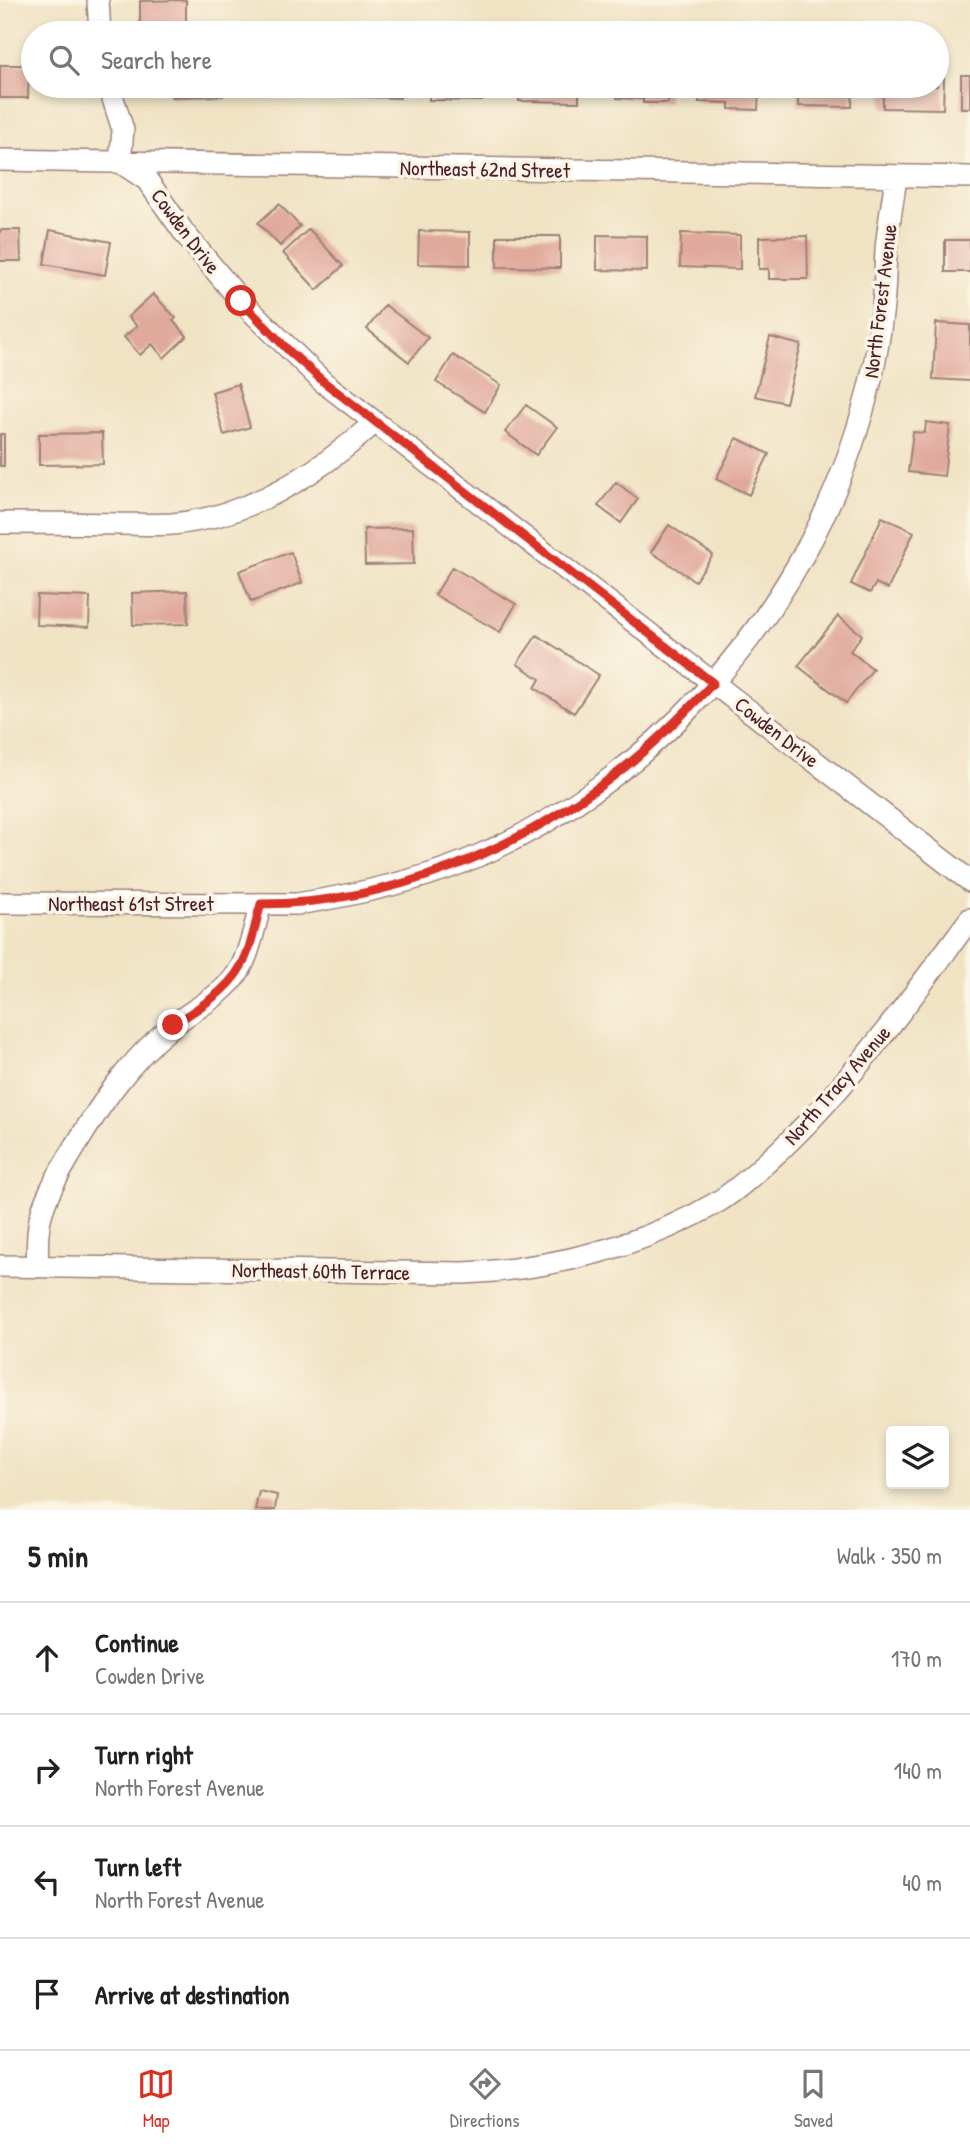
<!DOCTYPE html>
<html lang="en">
<head>
<meta charset="utf-8">
<style>
  :root { --surface:#fff; --page:#f6f6f6; --text:#222; --muted:#767676; --line:#e0e0e0; --accent:#d93025 }
  body { margin:0; font-family:"Patrick Hand",sans-serif; background:var(--page); color:var(--text) }
  .controls { position:absolute; right:21px; bottom:21px; display:grid; overflow:hidden; border-radius:7px; box-shadow:0 4px 10px #0003 }
  .controls button { width:63px; height:63px; display:grid; place-items:center; padding:0; border:0; border-bottom:2px solid var(--line); background:var(--surface); color:var(--text); font:35px sans-serif }
  .stop { position:absolute; width:21px; height:21px; margin:-16px; border:5px solid #d93025; border-radius:50%; background:#fff }
  .stop.end { background:#d93025; border-color:#fff; box-shadow:0 2px 7px #0008 }
  .list { margin:0; padding:0; list-style:none }
  h2 { display:flex; justify-content:space-between; align-items:center; height:91px; margin:0; padding:0 28px; font-size:30px }
  h2 small { font-size:23px; font-weight:400; color:var(--muted) }
  .list li { display:grid; grid-template-columns:46px 1fr auto; gap:21px; align-items:center; box-sizing:border-box; height:112px; padding:0 28px; border-top:2px solid var(--line) }
  .list b { display:block; font-size:26px; white-space:nowrap }
  .list p { margin:0; font-size:23px; white-space:nowrap; color:var(--muted) }
  .list em { font-size:23px; font-style:normal; color:var(--muted) }
  .icon { flex:none; width:38px; height:38px; fill:none; stroke:currentColor; stroke-width:2; stroke-linecap:round; stroke-linejoin:round }
  .map { position:relative; flex:none; width:970px; height:1510px; overflow:hidden }
  .search { position:absolute; background:var(--surface); box-shadow:0 4px 10px #0003; left:21px; right:21px; top:21px; height:77px; display:flex; align-items:center; gap:18px; box-sizing:border-box; padding:0 24px; border-radius:38px; color:var(--muted); font-size:26px }
  .sheet { height:539px; background:var(--surface) }
  nav { display:flex; justify-content:space-around; align-items:center; box-sizing:border-box; height:98px; border-top:2px solid var(--line); background:var(--surface); font-size:19px; color:var(--muted) }
  nav a { display:grid; justify-items:center; gap:4px }
  nav .on { color:var(--accent) }
  .map>svg:first-child { display:block }
  .building { fill:#e0a99c }
  .lines { fill:none; stroke-linecap:round; stroke-linejoin:round }
  .street-casing { stroke:#9d8178; stroke-width:24 }
  .street { stroke:#fff; stroke-width:21 }
  .route { stroke:#d93025; stroke-width:9 }
  .labels { text-anchor:middle; dominant-baseline:central; stroke-width:7; stroke-linejoin:round; paint-order:stroke }
  .street-label { font-size:21px; fill:#4a1f2b; stroke:#fcf5e5 }
</style>
</head>
<body>
<div class="map">
<svg width="970" height="1510" viewBox="0 0 970 1510">
  <rect width="100%" height="100%" fill="#fcf5e5"/>
  <filter id="ink" filterUnits="userSpaceOnUse"><feTurbulence type="fractalNoise" baseFrequency=".0143" numOctaves="2"/><feDisplacementMap in="SourceGraphic" scale="14" xChannelSelector="R" yChannelSelector="G"/><feConvolveMatrix kernelMatrix="1 2 1 2 8 2 1 2 1" color-interpolation-filters="sRGB"/></filter>
  <filter id="wash" filterUnits="userSpaceOnUse"><feTurbulence type="fractalNoise" baseFrequency=".00686" numOctaves="4" result="noise"/><feDisplacementMap in="SourceGraphic" scale="28" xChannelSelector="R" yChannelSelector="G"/><feGaussianBlur stdDeviation="1.57" result="paint"/><feColorMatrix in="noise" values="0 0 0 0 0 0 0 0 0 0 0 0 0 0 0 0 0 1.4 0 .05"/><feComposite in="paint" operator="in"/></filter>
  <g filter="url(#wash)">
    <rect width="100%" height="100%" fill="#f0e3c4"/>
    <g id="blocks">
      <path class="building" d="M186 0V33H140V1Z
        M0 65H29L28 98H0Z
        M961 75H970V108H961Z
        M937 78H944L943 109 883 108V86H937Z
        M171 86H223V96L171 97Z
        M244 86H311V94L244 93Z
        M328 86H401L400 98 328 96Z
        M429 86H483L482 101 429 100Z
        M519 86H579V102L519 101Z
        M618 86H668V103H643V99L617 98Z
        M699 86H759L758 110 729 109V103L699 102Z
        M798 86H853L852 107 798 106Z
        M279 204 300 226 280 246 258 223Z
        M309 229 343 266 317 290 283 253Z
        M0 230H20L21 261H0Z
        M50 230 111 242 105 275 44 264Z
        M419 231 470 232V265L418 264Z
        M681 233 740 235V269L680 267Z
        M597 235 647 236V271L597 270Z
        M497 236H560V268L497 267Z
        M807 236 808 279H769V269H759V237Z
        M945 240H970V272H945Z
        M153 294 176 318 173 321 187 336 164 358 152 344 140 355 124 337 137 326 128 317Z
        M385 305 428 338 409 362 367 329Z
        M936 323 970 325V381L933 379Z
        M770 337 801 345 786 403 755 396Z
        M453 355 501 385 485 412 436 382Z
        M238 384 250 427 224 435 212 392Z
        M526 405 557 427 536 455 505 432Z
        M926 422 950 425 944 476 908 472 913 432 925 433Z
        M102 433 103 464 39 465V434Z
        M0 434H4V466H0Z
        M737 438 769 454 749 495 716 479Z
        M616 482 638 499 621 523 598 506Z
        M882 517 914 532 888 589 876 583 870 593 851 584Z
        M669 525 713 555 695 581 651 552Z
        M413 528 414 564 365 565 364 529Z
        M291 552 302 583 251 602 239 571Z
        M452 567 516 604 500 632 435 595Z
        M187 591 188 624 133 625 132 593Z
        M37 595 90 597 89 627 36 625Z
        M838 616 862 635 850 651 873 669 846 703 798 666Z
        M537 635 599 675 574 713 535 688 540 679 517 664Z
        M259 1491 277 1495 275 1510H255Z"/>
    </g>
  </g>
  <g filter="url(#ink)">
    <use href="#blocks" fill-opacity="0" stroke="#9d8178" stroke-width="2"/>
    <g class="lines">
      <defs>
        <path id="street" d="M98 0 100 33
          M109 86 123 130 120 162 147 180 185 234 241 301 323 382 970 881
          M0 160 970 177
          M0 523C39 523 79 523 118 524 136 524 155 525 172 524 250 517 319 473 375 422
          M0 903 297 904C355 895 412 883 466 861 643 790 790 627 851 448 866 405 877 359 882 314 885 293 885 271 886 250 888 226 893 201 896 177
          M0 1266 462 1273C481 1272 501 1271 520 1268 587 1259 657 1238 716 1203 738 1190 758 1170 777 1153 851 1084 909 1000 970 919
          M38 1267C37 1251 37 1234 40 1219 46 1194 59 1174 72 1152 100 1105 128 1062 171 1027 194 1008 224 996 240 969 250 952 255 924 261 904"/>
      </defs>
      <use href="#street" class="street-casing"/>
      <use href="#street" class="street"/>
    </g>
  </g>
  <g class="lines" filter="url(#ink)">
    <path class="route" d="M173 1025C201 1006 233 989 246 956 253 940 256 920 261 904 390 904 519 850 620 771 654 744 684 714 713 683L324 382 289 351 241 301"/>
  </g>
  <g class="labels">
    <g class="street-label">
      <text transform="translate(485 169) rotate(1)">Northeast 62nd Street</text>
      <text transform="translate(186 231) rotate(53)">Cowden Drive</text>
      <text transform="translate(880 301) rotate(-83)">North Forest Avenue</text>
      <text transform="translate(777 732) rotate(38)">Cowden Drive</text>
      <text x="131" y="903">Northeast 61st Street</text>
      <text transform="translate(837 1085) rotate(-49)">North Tracy Avenue</text>
      <text transform="translate(321 1271) rotate(1)">Northeast 60th Terrace</text>
    </g>
  </g>
</svg>
<div class="controls">
<button><svg class="icon" aria-label="layers" viewBox="0 0 24 24"><path d="M12 4l9 5-9 5-9-5zM3 14l9 5 9-5"/></svg></button>
</div>
<div class="stop" style="left:241px;top:301px"></div>
<div class="stop end" style="left:173px;top:1025px"></div>
<div class="search"><svg class="icon" aria-label="search" viewBox="0 0 24 24"><circle cx="10" cy="10" r="6"/><path d="M15 15l6 6"/></svg>Search here</div>
</div>
<section class="sheet">
<h2>5 min<small>Walk · 350 m</small></h2>
<ul class="list">
<li><svg class="icon" aria-label="ahead" viewBox="0 0 24 24"><path d="M12 20V5M6 11l6-6 6 6"/></svg><div><b>Continue</b><p>Cowden Drive</p></div><em>170 m</em></li>
<li><svg class="icon" aria-label="right" viewBox="0 0 24 24"><path d="M7 20v-9h11M14 6l5 5-5 5"/></svg><div><b>Turn right</b><p>North Forest Avenue</p></div><em>140 m</em></li>
<li><svg class="icon" aria-label="left" viewBox="0 0 24 24"><path d="M17 20v-9H6M10 6l-5 5 5 5"/></svg><div><b>Turn left</b><p>North Forest Avenue</p></div><em>40 m</em></li>
<li><svg class="icon" aria-label="arrive" viewBox="0 0 24 24"><path d="M6 21V4h12l-3 4 3 4H6"/></svg><div><b>Arrive at destination</b></div></li>
</ul>
</section>
<nav>
<a class="on"><svg class="icon" aria-label="map" viewBox="0 0 24 24"><path d="M3 6l6-2 6 2 6-2v14l-6 2-6-2-6 2zM9 4v14M15 6v14"/></svg>Map</a>
<a><svg class="icon" aria-label="directions" viewBox="0 0 24 24"><path d="M12 3l9 9-9 9-9-9zM9 14v-3h6M13 9l2 2-2 2"/></svg>Directions</a>
<a><svg class="icon" aria-label="saved" viewBox="0 0 24 24"><path d="M7 4h10v16l-5-4-5 4z"/></svg>Saved</a>
</nav>
</body>
</html>
